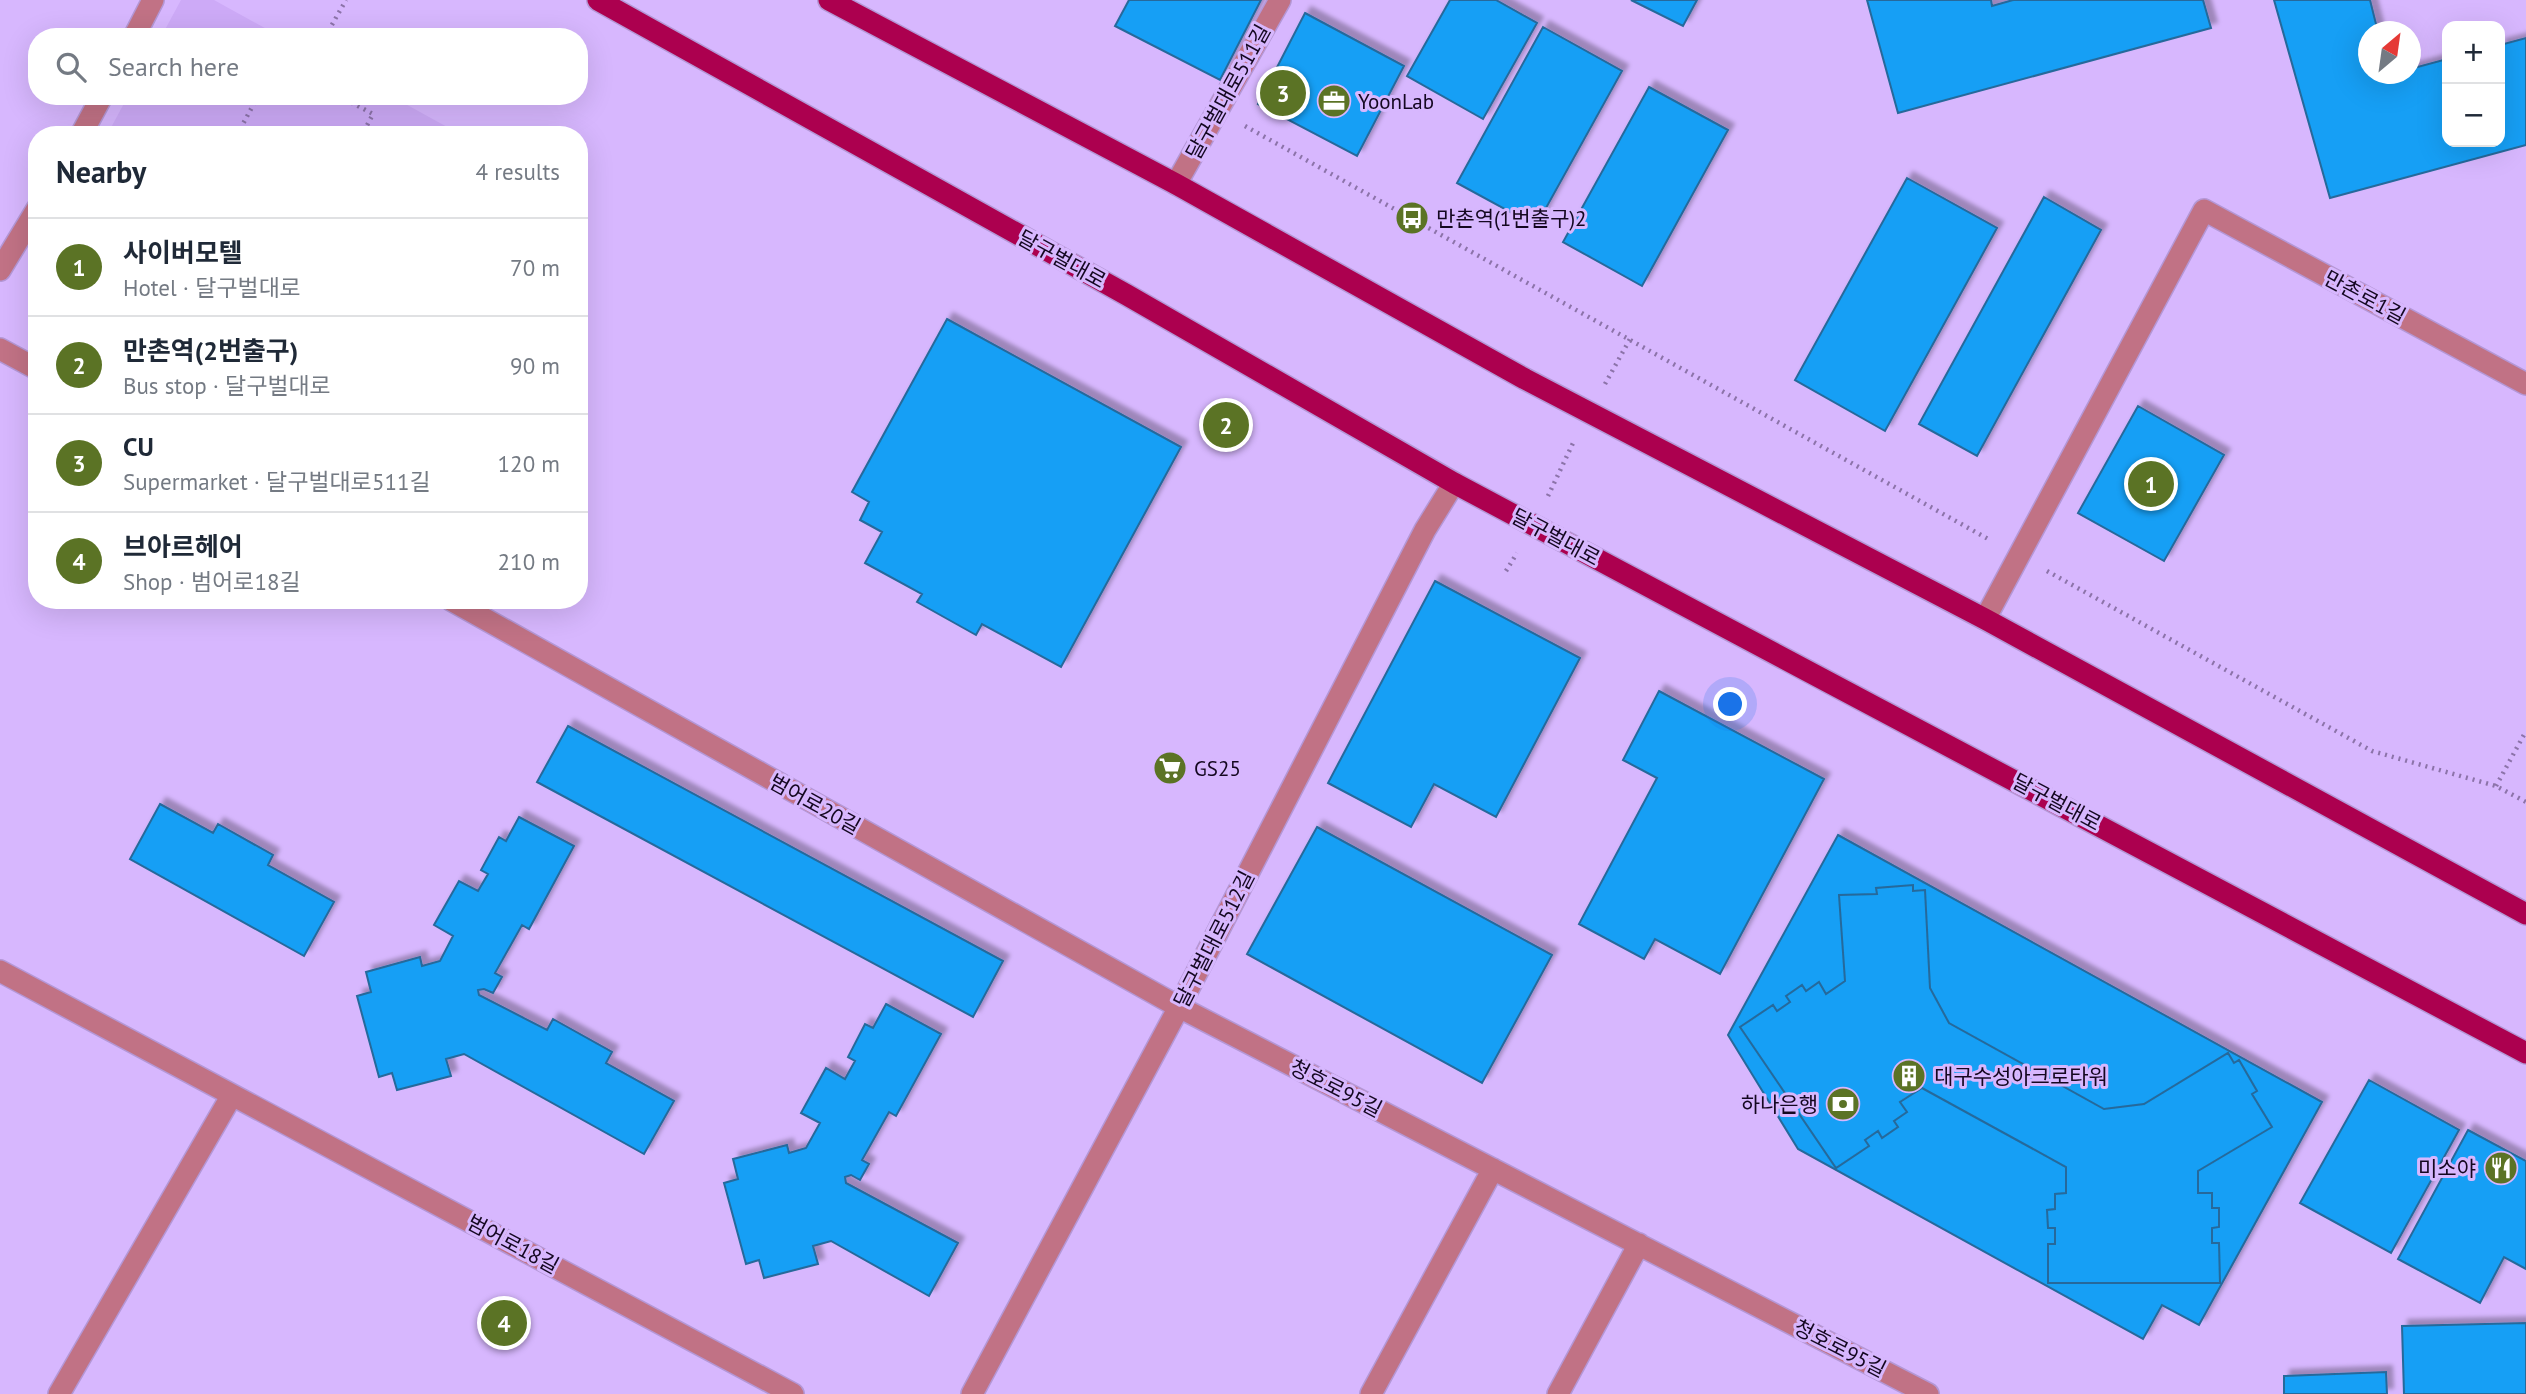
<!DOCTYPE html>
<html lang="en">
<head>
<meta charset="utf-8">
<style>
  :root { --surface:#fff; --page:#f6f6f7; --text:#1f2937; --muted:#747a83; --line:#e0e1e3; --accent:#5b7325 }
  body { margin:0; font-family:"PT Sans","Noto Sans KR",sans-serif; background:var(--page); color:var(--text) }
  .controls { position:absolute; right:21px; top:21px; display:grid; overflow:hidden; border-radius:14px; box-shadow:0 7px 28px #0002 }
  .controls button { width:63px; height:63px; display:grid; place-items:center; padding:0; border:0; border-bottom:2px solid var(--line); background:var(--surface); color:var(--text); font:35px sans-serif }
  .compass { position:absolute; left:2358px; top:21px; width:63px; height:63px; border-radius:50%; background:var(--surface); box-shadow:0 7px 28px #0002; rotate:29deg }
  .you { position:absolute; left:1731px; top:705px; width:24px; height:24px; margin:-18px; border:5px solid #fff; border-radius:50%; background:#1a73e8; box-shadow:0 0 0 10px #1a73e833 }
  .badge { display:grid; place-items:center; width:46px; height:46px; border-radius:50%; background:var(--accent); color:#fff; font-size:23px; font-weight:700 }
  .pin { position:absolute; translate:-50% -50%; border:4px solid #fff; box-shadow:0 2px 7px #0006 }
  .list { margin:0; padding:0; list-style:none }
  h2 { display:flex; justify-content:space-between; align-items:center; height:91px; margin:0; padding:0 28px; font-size:30px }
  h2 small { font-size:23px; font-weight:400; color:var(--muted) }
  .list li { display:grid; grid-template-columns:46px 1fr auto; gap:21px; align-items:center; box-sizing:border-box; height:98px; padding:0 28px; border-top:2px solid var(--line) }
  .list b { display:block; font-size:26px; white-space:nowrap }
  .list p { margin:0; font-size:23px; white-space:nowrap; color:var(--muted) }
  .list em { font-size:23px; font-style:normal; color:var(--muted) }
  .icon { flex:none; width:38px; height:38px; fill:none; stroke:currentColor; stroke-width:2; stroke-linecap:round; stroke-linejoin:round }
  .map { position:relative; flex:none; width:2526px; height:1394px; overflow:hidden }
  .search { position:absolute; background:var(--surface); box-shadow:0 7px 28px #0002; left:28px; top:28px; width:560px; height:77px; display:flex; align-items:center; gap:18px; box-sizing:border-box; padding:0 24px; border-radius:28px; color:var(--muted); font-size:26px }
  .panel { position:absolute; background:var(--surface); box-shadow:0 7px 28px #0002; left:28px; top:126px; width:560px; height:483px; border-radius:28px }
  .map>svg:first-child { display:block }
  .built { fill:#cdaaf7 }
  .building { fill:#129ff5; stroke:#27699b; stroke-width:2; filter:url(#shadow) }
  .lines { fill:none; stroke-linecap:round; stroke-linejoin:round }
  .minor-casing { stroke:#b497d6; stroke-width:24 }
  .major-casing { stroke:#b497d6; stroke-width:24 }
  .path { stroke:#8c73a9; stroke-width:4.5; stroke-dasharray:2 5; stroke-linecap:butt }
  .minor { stroke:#c17285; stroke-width:21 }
  .major { stroke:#ac004f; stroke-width:21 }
  .labels { text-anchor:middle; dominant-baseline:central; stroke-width:6; stroke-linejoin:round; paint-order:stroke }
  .street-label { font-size:21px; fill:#140720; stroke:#d7b7fe }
  .poi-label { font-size:21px; fill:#140720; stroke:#d7b7fe; text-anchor:start }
</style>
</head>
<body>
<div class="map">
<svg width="2526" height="1394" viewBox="0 0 2526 1394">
  <defs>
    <filter id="shadow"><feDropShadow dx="6" dy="-6" stdDeviation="2" flood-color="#0004"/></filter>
  </defs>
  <rect width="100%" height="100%" fill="#d7b7fe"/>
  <path class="built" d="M181 0H214L281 37H161Z
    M128 96H391L449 128 445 135H107Z"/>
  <path class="building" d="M1129 0H1261L1220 80 1115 26Z
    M1450 0H1496L1537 23 1483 119 1407 76Z
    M1631 0H1697L1683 26Z
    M1867 0H1991L1992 6 2013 0H2203L2211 28 1898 113Z
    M2274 0H2370L2378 32H2368V74H2410V69L2447 59V142H2500V45L2526 38V145L2330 198Z
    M1305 13 1404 66 1357 156 1258 104Z
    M1543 27 1622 71 1536 226 1457 183Z
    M1649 87 1728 130 1642 286 1563 242Z
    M1907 178 1997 228 1885 431 1795 380Z
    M2044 197 2101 230 1977 456 1919 424Z
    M947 319 1181 447 1061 667 982 624 976 635 917 602 922 594 865 563 882 532 860 520 869 502 852 492Z
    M2138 406 2224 455 2164 561 2078 513Z
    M1435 581 1580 658 1496 817 1434 784 1411 827 1328 783Z
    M1659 691 1824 779 1720 974 1655 939 1644 959 1579 924 1657 778 1623 760Z
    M568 726 1003 961 973 1017 537 782Z
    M160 804 213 833 218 824 273 855 268 865 334 902 304 956 130 859Z
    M519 817 574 846 529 929 522 925 495 973 502 977 493 993 484 989 478 990 479 995 547 1030 553 1019 612 1052 606 1063 674 1101 644 1154 464 1054 446 1059 451 1076 397 1090 392 1073 379 1077 357 996 371 992 366 972 420 957 422 966 440 961 453 936 434 925 459 881 478 891 488 874 481 870 499 837 506 841Z
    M1317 827 1552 955 1482 1083 1247 954Z
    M1838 835 2322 1102 2199 1325 2162 1305 2143 1339 1798 1149 1728 1035Z
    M1913 885V891L1925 890 1930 988 1949 1023 2104 1109 2144 1104 2228 1053 2234 1063 2239 1060 2257 1091 2252 1094 2272 1127 2198 1171V1193H2212V1208H2219V1227L2212 1228V1243H2219L2220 1283H2048V1244H2055V1228H2048L2047 1210 2055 1209V1194L2066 1193V1167L1922 1088 1900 1102 1907 1112 1894 1121 1898 1127 1882 1138 1878 1131 1865 1140 1869 1146 1836 1168 1740 1027 1773 1005 1777 1011 1790 1002 1786 996 1802 985 1806 991 1819 982 1826 994 1845 981 1839 895 1877 894 1876 888Z
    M886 1004 941 1034 896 1116 889 1112 862 1160 869 1164 860 1180 851 1175 845 1177 846 1183 958 1243 929 1296 831 1241 813 1246 818 1264 764 1278 759 1260 746 1264 724 1183 738 1179 733 1159 787 1145 789 1153 806 1148 820 1123 801 1113 826 1068 845 1079 855 1061 848 1057 865 1024 873 1028Z
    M2369 1080 2459 1130 2391 1253 2300 1203Z
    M2468 1130 2526 1161V1269L2504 1257 2480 1303 2398 1259Z
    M2526 1323V1394H2404L2402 1326Z
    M2386 1372 2387 1394H2284V1376Z"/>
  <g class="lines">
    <defs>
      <path id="minor" d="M134 37 153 0
        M81 135 102 96
        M1176 184 1280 0
        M0 270 37 209
        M0 349 37 369
        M451 600 1179 1007 1928 1394
        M1985 619 2204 210 2526 384
        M0 971 793 1394
        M59 1394 232 1095
        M972 1394 1179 1007 1425 530 1454 483
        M1371 1394 1493 1169
        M1558 1394 1639 1244"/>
      <path id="major" d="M598 0 1127 295 1454 483 2526 1053
        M829 0 1176 184 1525 379 1985 619 2526 914"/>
    </defs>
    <use href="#minor" class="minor-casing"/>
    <use href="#major" class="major-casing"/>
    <path class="path" d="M325 37 346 0
      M339 96 373 114 362 135
      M1245 126 1990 540
      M237 135 258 96
      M1605 384 1630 339
      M1548 496 1574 441
      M1506 571 1517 553
      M2047 571 2372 751 2496 786 2526 802
      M2496 786 2526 731"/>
    <use href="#minor" class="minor"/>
    <use href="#major" class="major"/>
  </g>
  <defs>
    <symbol id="office-disc" viewBox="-11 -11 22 22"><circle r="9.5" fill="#5b7325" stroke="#d7b7fe"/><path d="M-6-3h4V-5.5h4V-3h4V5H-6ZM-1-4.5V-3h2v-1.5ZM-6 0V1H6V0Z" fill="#fff"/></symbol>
    <symbol id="bus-disc" viewBox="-11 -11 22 22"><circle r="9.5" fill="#5b7325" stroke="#d7b7fe"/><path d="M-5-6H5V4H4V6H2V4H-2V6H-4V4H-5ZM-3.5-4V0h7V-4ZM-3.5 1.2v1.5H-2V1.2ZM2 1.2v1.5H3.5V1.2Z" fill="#fff"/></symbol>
    <symbol id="supermarket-disc" viewBox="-11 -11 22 22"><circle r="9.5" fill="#5b7325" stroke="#d7b7fe"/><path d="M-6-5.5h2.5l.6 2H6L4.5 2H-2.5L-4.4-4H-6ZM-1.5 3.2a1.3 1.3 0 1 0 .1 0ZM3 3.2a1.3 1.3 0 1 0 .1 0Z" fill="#fff"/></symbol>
    <symbol id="building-disc" viewBox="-11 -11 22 22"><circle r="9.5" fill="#5b7325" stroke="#d7b7fe"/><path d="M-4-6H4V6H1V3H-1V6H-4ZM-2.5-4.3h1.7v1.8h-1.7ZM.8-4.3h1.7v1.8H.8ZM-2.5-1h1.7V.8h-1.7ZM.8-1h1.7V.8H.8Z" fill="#fff"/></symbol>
    <symbol id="bank-disc" viewBox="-11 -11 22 22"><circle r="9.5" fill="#5b7325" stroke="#d7b7fe"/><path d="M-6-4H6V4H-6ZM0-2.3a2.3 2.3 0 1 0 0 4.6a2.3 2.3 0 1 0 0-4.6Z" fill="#fff"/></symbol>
    <symbol id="restaurant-disc" viewBox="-11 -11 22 22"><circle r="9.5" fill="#5b7325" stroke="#d7b7fe"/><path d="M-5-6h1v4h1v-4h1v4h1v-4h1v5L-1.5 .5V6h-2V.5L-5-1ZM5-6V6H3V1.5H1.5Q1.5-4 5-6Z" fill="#fff"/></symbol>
  </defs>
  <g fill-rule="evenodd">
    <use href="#office-disc" x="1315" y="82" width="38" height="38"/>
    <use href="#bus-disc" x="1393" y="199" width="38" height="38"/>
    <use href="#supermarket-disc" x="1151" y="749" width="38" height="38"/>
    <use href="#building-disc" x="1890" y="1057" width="38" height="38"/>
    <use href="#bank-disc" x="1824" y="1085" width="38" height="38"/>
    <use href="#restaurant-disc" x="2482" y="1149" width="38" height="38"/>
  </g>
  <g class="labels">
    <g class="street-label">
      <text transform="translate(1228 92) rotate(-61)">달구벌대로511길</text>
      <text transform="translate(1062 259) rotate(29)">달구벌대로</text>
      <text transform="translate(2365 297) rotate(28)">만촌로1길</text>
      <text transform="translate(1556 537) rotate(28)">달구벌대로</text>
      <text transform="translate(2057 802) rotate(28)">달구벌대로</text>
      <text transform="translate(815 804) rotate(29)">범어로20길</text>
      <text transform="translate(1214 939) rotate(-63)">달구벌대로512길</text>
      <text transform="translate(1336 1088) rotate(27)">청호로95길</text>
      <text transform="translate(513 1244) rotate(28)">범어로18길</text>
      <text transform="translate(1840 1348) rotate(27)">청호로95길</text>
    </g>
    <g class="poi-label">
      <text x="1358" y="101">YoonLab</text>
      <text x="1436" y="218">만촌역(1번출구)2</text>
      <text x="1194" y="768">GS25</text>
      <text x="1934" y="1076">대구수성아크로타워</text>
      <text x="1818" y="1104" text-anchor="end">하나은행</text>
      <text x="2476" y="1168" text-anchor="end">미소야</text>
    </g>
  </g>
</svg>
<div class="controls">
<button>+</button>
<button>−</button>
</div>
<svg class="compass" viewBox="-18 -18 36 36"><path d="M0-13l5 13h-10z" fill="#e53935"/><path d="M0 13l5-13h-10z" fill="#747a83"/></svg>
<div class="you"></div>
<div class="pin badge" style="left:2151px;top:484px">1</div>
<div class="pin badge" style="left:1226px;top:425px">2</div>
<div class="pin badge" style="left:1283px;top:93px">3</div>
<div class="pin badge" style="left:504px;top:1323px">4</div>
<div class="search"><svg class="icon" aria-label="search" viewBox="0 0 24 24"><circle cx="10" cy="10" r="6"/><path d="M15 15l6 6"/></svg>Search here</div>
<section class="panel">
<h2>Nearby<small>4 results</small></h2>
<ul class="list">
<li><span class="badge">1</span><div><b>사이버모텔</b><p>Hotel · 달구벌대로</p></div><em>70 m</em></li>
<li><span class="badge">2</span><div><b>만촌역(2번출구)</b><p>Bus stop · 달구벌대로</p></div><em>90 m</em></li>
<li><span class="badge">3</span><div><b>CU</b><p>Supermarket · 달구벌대로511길</p></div><em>120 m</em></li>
<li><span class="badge">4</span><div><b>브아르헤어</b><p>Shop · 범어로18길</p></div><em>210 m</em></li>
</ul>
</section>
</div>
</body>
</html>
